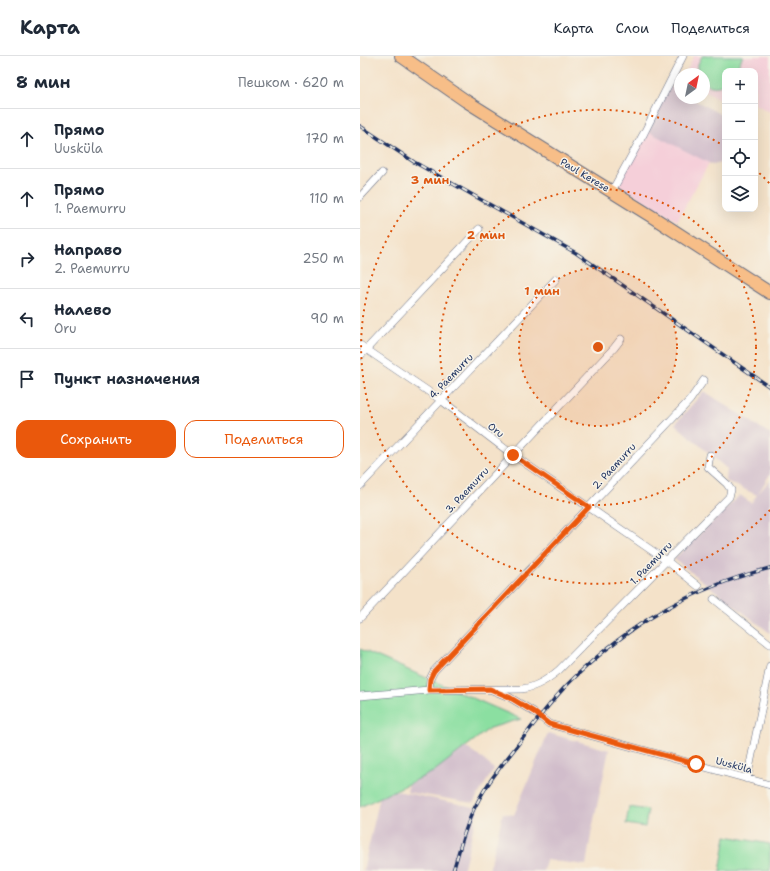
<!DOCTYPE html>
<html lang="ru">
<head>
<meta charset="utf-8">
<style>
  :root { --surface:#fff; --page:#f6f6f7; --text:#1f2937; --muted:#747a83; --line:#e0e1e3; --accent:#ea580c }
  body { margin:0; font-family:"Shantell Sans",sans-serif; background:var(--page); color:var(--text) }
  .controls { position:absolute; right:12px; top:12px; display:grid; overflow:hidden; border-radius:8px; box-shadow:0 4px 16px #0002 }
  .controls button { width:36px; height:36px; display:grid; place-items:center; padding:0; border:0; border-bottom:1px solid var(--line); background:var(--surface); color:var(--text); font:20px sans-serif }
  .compass { position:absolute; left:314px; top:12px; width:36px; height:36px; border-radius:50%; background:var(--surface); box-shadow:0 4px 16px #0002; rotate:33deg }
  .stop { position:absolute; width:12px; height:12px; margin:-9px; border:3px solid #ea580c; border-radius:50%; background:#fff }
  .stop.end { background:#ea580c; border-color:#fff; box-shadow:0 1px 4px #0008 }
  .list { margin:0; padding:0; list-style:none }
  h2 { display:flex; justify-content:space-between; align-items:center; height:52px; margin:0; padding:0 16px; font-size:17px }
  h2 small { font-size:13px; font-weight:400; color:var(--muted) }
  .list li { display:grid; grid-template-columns:26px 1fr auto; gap:12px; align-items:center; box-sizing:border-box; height:60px; padding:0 16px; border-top:1px solid var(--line) }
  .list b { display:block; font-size:15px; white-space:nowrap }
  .list p { margin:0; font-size:13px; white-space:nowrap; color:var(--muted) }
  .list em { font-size:13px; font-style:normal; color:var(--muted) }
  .actions { display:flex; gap:8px; padding:12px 16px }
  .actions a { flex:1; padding:9px 0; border:1px solid var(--accent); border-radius:12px; text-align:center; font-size:14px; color:var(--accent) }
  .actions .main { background:var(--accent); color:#fff }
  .icon { flex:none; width:22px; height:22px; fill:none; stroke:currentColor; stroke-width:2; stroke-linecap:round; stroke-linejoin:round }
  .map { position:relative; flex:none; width:410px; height:815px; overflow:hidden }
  header { display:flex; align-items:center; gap:24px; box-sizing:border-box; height:56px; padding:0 20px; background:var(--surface); border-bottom:1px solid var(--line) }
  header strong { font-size:19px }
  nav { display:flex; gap:22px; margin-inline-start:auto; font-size:14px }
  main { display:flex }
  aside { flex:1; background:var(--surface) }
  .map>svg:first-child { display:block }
  .built { fill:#f5cfd9 }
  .industrial { fill:#d1bdcb }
  .green { fill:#8bdfa1; stroke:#538780 }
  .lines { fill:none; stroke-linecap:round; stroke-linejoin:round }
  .minor-casing { stroke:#676e83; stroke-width:8 }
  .trunk-casing { stroke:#676e83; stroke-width:14 }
  .minor { stroke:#fff; stroke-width:7 }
  .trunk { stroke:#f7be88; stroke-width:12 }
  .rail-casing { stroke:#1b2f5e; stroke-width:3.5 }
  .rail { stroke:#f7f3e8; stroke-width:2; stroke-dasharray:6; stroke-linecap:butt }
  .route { stroke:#ea580c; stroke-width:5 }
  .ring { fill:none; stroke:#de5710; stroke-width:2; stroke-dasharray:2 4 }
  .labels { text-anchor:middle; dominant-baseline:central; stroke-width:3; stroke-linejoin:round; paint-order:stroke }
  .street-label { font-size:10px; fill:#1b2f5e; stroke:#f7f3e8 }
  .centre { fill:#de5710; stroke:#f7f3e8; stroke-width:2 }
  .ring-label { font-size:12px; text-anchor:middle; font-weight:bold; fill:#de5710; stroke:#f7f3e8; stroke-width:3; stroke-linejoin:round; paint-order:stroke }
</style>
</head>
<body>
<header>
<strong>Карта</strong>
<nav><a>Карта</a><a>Слои</a><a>Поделиться</a></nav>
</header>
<main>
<aside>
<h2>8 мин<small>Пешком · 620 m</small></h2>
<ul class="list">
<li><svg class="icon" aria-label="ahead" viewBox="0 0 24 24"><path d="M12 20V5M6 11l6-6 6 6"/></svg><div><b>Прямо</b><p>Uusküla</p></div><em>170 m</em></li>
<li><svg class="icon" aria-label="ahead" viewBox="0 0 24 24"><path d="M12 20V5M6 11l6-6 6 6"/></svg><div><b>Прямо</b><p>1. Paemurru</p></div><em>110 m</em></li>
<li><svg class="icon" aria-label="right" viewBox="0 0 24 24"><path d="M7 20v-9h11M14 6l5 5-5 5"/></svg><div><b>Направо</b><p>2. Paemurru</p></div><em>250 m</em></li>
<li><svg class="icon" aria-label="left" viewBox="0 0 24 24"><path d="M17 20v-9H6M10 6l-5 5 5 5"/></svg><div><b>Налево</b><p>Oru</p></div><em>90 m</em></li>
<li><svg class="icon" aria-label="arrive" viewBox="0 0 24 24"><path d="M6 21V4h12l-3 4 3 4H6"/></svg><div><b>Пункт назначения</b></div></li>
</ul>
<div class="actions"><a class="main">Сохранить</a><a>Поделиться</a></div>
</aside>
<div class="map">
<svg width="410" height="815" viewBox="0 0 410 815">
  <rect width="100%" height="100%" fill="#f7f3e8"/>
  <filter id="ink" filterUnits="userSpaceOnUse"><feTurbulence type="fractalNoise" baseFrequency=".025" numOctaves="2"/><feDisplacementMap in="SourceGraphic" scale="8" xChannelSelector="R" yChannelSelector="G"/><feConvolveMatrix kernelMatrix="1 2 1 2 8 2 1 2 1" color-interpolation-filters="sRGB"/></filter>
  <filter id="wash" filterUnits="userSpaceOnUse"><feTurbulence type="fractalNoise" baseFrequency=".012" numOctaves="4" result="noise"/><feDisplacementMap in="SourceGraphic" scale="16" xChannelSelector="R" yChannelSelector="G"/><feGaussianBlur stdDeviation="0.9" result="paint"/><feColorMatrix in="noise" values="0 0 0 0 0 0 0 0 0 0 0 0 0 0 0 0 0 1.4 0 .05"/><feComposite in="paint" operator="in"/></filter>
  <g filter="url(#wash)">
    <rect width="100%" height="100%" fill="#f4e2c9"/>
    <path class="built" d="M334 0H410V56L395 48V15H365V46L344 35V18H325Z
      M289 66 353 100 317 165 256 127Z"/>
    <path class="industrial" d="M308 29 320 36V42H331L365 61V106L353 109 285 74Z
      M344 335 410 378V418L398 438 410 424V577L314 503 380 439 391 447 397 439 366 425 367 413 315 368Z
      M59 673 89 680 119 700 134 713 113 747 47 736Z
      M188 677 249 694 232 773 226 809 186 804 183 815H129L143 757 154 759Z
      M22 732 118 752 103 815H3Z"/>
    <path class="green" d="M342 0H383L375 15H365V27C358 32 351 31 344 27V18H338V8Z
      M0 593 161 663 130 672 73 716 0 751Z
      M269 751 288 754 285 771 266 768Z
      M366 780 410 788V815H360Z"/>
  </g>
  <g filter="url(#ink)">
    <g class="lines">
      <defs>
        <path id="minor" d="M252 135 284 77 323 0
          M0 141 22 117
          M0 289 81 344 153 399 307 505 338 530
          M0 300 119 173
          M0 430 196 223
          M354 543 410 588
          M0 562 254 292 261 283
          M69 634 70 623 74 615 330 344 344 324
          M132 634 149 641 174 656 189 668 410 729
          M0 640 69 634 162 633C177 631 188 623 199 614L369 441 371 434 367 428 348 411 350 399
          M387 723 410 610"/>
        <path id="trunk" d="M41 0 106 45 291 160 410 237"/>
      </defs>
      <use href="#minor" class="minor-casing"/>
      <use href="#trunk" class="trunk-casing"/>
      <use href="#minor" class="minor"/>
      <use href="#trunk" class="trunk"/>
      <defs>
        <path id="rail" d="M0 70 54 106 216 197 410 331
          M93 815C100 793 105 769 116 749 128 725 146 704 163 682 178 663 194 641 212 624 270 567 332 532 410 512"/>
      </defs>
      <use href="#rail" class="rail-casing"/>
      <use href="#rail" class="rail"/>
    </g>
  </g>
  <g class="lines" filter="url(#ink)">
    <path class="route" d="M153 399 229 451 74 615 70 623 69 634 130 633 149 641 174 656 189 668 336 708"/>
  </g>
  <circle cx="238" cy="291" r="79" fill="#de5710" fill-opacity=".12"/>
  <g class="ring">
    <circle cx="238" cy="291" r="79"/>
    <circle cx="238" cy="291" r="158"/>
    <path d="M410 454A237 237 0 1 1 364 90M395 113A237 237 0 0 1 410 128"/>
  </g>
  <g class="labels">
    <g class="street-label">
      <text transform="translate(225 119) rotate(31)">Paul Kerese</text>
      <text transform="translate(91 320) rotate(-46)">4. Paemurru</text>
      <text transform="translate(136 374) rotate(38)">Oru</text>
      <text transform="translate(254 410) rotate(-47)">2. Paemurru</text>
      <text transform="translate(107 434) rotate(-47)">3. Paemurru</text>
      <text transform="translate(291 507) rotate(-46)">1. Paemurru</text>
      <text transform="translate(374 709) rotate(15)">Uusküla</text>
    </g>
  </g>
  <circle cx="238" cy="291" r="6" class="centre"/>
  <g class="ring-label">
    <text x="70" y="128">3 мин</text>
    <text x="126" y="183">2 мин</text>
    <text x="182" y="239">1 мин</text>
  </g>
</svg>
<div class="controls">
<button>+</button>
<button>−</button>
<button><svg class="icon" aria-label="locate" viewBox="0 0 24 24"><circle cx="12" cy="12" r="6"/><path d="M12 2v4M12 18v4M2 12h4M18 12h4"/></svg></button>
<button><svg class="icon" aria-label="layers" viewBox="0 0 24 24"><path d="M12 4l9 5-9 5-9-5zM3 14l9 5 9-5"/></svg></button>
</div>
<svg class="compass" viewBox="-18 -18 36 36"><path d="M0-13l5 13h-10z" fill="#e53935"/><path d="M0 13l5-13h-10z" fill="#747a83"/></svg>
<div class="stop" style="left:336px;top:708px"></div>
<div class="stop end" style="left:153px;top:399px"></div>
</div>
</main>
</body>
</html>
